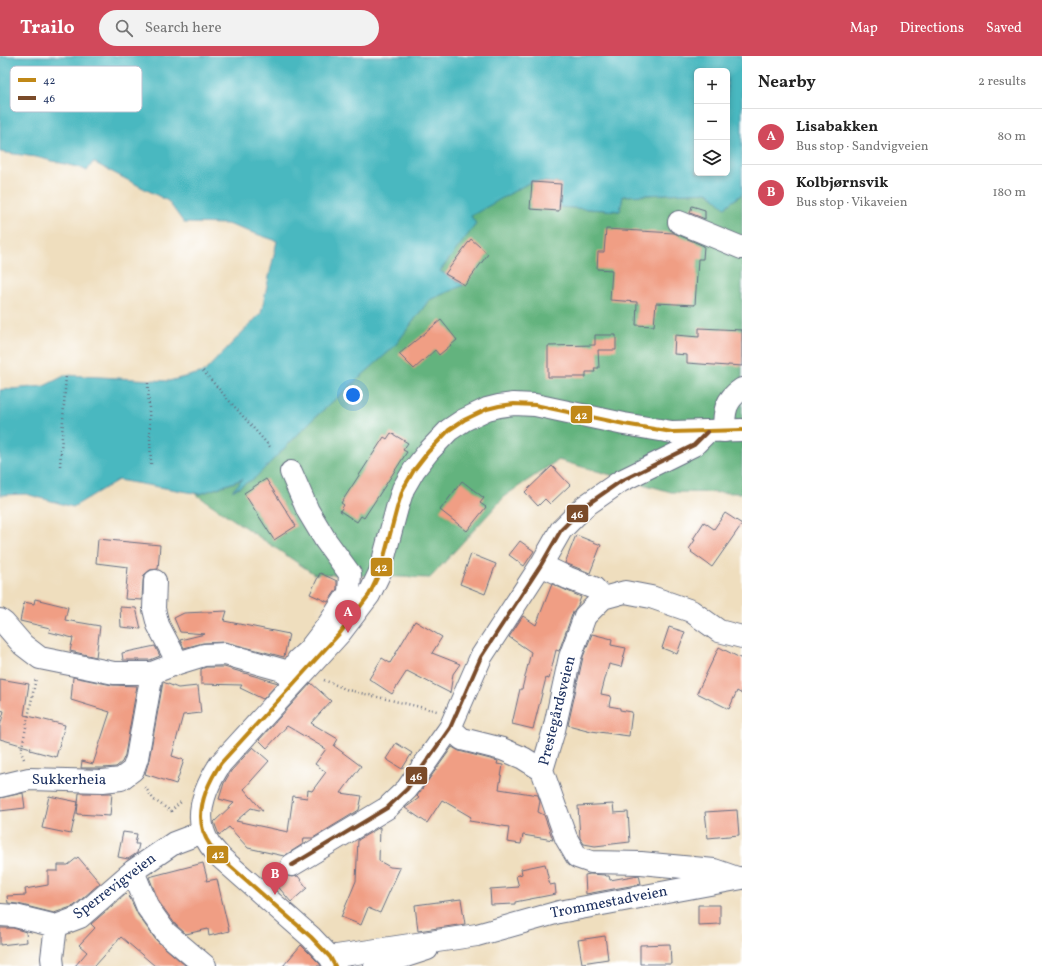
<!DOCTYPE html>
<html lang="en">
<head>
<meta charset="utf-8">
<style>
  :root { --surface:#fff; --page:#f2f2f2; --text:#222; --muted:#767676; --line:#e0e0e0; --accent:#d1495b }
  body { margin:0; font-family:Vollkorn,serif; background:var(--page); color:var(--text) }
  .controls { position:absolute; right:12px; top:12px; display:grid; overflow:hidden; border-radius:6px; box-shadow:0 2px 6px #0003 }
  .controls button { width:36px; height:36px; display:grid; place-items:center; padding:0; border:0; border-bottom:1px solid var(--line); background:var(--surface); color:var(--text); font:20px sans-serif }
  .you { position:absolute; left:353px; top:339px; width:14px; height:14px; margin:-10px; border:3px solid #fff; border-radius:50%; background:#1a73e8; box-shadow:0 0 0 6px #1a73e833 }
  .badge { display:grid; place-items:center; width:26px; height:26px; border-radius:50%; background:var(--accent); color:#fff; font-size:13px; font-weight:700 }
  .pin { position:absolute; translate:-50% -33px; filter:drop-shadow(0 1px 2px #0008) }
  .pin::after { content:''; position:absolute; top:21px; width:14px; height:12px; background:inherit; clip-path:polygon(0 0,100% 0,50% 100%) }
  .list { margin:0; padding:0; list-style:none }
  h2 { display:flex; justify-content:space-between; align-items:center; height:52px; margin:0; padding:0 16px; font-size:17px }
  h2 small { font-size:13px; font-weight:400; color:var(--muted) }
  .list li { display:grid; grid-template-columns:26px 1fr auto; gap:12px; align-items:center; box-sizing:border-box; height:56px; padding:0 16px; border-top:1px solid var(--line) }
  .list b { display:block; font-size:15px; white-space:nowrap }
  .list p { margin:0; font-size:13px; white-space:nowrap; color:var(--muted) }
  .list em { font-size:13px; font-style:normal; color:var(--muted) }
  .icon { flex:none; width:22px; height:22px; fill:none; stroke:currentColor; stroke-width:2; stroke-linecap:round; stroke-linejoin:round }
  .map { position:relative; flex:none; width:742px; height:910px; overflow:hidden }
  header { display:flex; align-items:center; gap:24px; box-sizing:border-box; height:56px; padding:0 20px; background:var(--accent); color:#fff }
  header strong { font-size:19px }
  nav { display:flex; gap:22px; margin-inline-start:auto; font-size:14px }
  .search { width:280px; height:36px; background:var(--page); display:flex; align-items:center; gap:10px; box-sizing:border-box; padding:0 14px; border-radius:22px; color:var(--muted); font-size:15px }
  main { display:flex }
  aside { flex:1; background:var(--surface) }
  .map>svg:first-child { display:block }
  .forest { fill:#63b37e; stroke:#3f716e }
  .water { fill:#49b8c0; stroke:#32748f; fill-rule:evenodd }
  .building { fill:#f09e84 }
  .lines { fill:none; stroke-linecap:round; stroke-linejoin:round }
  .minor-casing { stroke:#656c80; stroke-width:24 }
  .major-casing { stroke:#656c80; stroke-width:24 }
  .path { stroke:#656c80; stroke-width:2.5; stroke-dasharray:1 3; stroke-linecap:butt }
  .minor { stroke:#fff; stroke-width:22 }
  .major { stroke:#fff; stroke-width:22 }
  .bus-1-casing { stroke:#fff; stroke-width:7 }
  .bus-2-casing { stroke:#fff; stroke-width:7 }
  .bus-1 { stroke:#c08818; stroke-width:4 }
  .bus-2 { stroke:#7a4b2a; stroke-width:4 }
  .labels { text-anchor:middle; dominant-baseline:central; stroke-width:3; stroke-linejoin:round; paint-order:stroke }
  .street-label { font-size:15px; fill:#1b2f5e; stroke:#fff }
  .key { fill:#fff; stroke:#bbc1cf; stroke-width:1 }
  .key-label { font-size:11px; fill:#1b2f5e }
  .line-badge { stroke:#fff; stroke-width:1.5 }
  .badge-label { font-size:11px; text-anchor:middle; font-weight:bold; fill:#fff }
</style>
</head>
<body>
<header>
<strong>Trailo</strong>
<div class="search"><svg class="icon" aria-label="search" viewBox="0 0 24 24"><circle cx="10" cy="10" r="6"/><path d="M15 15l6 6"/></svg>Search here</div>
<nav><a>Map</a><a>Directions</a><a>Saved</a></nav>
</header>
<main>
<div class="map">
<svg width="742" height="910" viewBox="0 0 742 910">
  <rect width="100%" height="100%" fill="#fff"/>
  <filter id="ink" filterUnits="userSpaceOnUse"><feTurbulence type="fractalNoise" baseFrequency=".025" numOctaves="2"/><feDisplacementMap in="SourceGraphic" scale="8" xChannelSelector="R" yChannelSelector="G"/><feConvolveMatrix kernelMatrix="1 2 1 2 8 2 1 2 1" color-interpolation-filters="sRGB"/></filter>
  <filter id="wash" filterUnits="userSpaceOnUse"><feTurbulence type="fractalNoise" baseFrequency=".012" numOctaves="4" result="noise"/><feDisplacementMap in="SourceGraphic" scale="16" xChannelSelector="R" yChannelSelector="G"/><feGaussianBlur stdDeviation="0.9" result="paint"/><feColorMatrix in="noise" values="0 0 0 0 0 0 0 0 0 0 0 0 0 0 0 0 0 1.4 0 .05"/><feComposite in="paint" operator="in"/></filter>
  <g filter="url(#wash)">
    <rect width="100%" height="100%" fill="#efdebe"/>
    <path class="forest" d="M532 125 561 127 559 151 620 155 623 140 708 136 725 151 742 138V437L671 436 558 404 506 439 430 522 314 518 194 437 200 438 244 423 234 434 255 422 313 363 394 291 429 244 463 229 440 215 476 168 470 160Z"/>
    <path class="water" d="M0 0H742V138L725 151 708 136 623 140 620 155 559 151 560 127 532 125 471 160 476 168 440 215 464 229 429 244 394 291 313 363 255 422 232 435 243 423 200 438 118 424 73 451 26 438 0 439V334L44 330 66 319 169 325 204 316 261 257 277 185 227 168 184 167 168 145 93 106 87 115 81 112 36 101 0 96ZM697 15H727V117H697Z"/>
    <g id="blocks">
      <path class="building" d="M532 126 561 128 559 155 530 153Z
        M692 150 705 154V163L690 157Z
        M606 173 674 177 704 190 703 203H698L695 249 656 247 654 270 636 269 637 246 610 244 612 214 597 213 598 196H604Z
        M471 183 488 198 465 229 445 218Z
        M441 264 457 284 439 299 435 294 414 313 399 298Z
        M699 272 742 274V310L728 309V310L687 307V299L674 298 675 279 699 281Z
        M595 279H616V294H598L599 312H594L595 316H586V321H548V290L595 289Z
        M391 377 408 387 403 394 407 396 364 462 361 460 357 466 340 455 344 449 341 447 384 381 387 383Z
        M552 410 570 429 550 448 545 443 538 450 525 436Z
        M266 423 296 470 274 484 244 437Z
        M462 425 484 442 480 447 486 451 467 475 440 454Z
        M725 457 742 468 712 511 691 496 692 495 689 493 695 484 693 483 704 466 714 473Z
        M576 479 601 489 590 517 565 507Z
        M98 483 160 489 158 513 150 514 144 519 143 525 142 544 125 543 128 511 96 507Z
        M520 485 534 495 524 510 509 499Z
        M471 498 496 508 485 538 460 528Z
        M320 517 337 525V533L328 546 310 538Z
        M552 528 581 541 578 549 573 556 559 595 556 594 549 623 546 622 533 673 512 668 520 633H522L531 596 509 581 523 560 536 569Z
        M35 543 68 551 65 564 100 570 96 601 70 595 73 582 49 576 50 572 20 565 24 546 34 548Z
        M120 551 136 552 141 573 121 571Z
        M227 555 224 565 289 578 284 601 225 586 203 587 184 592 180 584 205 578 180 576 174 562 184 557Z
        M415 565 442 581 432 597 460 608 453 618 450 637 407 615 392 638 369 623 382 602 390 607Z
        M669 571 685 576 677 598 662 592Z
        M592 578 612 583 611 589 626 592 621 611 609 608 601 638 611 640 609 650 620 652V654L632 656 629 680 591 675 568 669 583 601Z
        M155 590 160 600 150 604H123L122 597Z
        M719 591 742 603V638L737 635 729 653 697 637Z
        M206 611H224L278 627 263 643 240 632 242 629 201 628V613Z
        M73 621 112 629 137 630 125 699 122 706 116 711 102 712H81L82 705 93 708 110 656 71 644Z
        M0 623 29 628 24 659 65 669 56 701 30 694 31 692 0 683V670L4 655 0 654Z
        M163 626 178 632 198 630 201 657 183 659 172 700 184 704 176 728 145 718 149 704Z
        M311 627 331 645 311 667 338 683 334 690 361 710 341 737 362 740 359 754 313 782H304L303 788 284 800 248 792 229 771 219 779 214 766 234 747 219 743 224 727 231 715 253 691 269 705 244 733 263 755 251 752 236 765 288 776 293 740 307 742 308 734 312 735 326 716 315 708 326 693 287 670 267 692 259 684Z
        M396 687 412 697 402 713 386 703Z
        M452 691 459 695 498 705 497 708 503 709 499 733 538 739 540 745 538 756 544 759 553 784 523 779 521 788 507 786 509 771 469 765 471 761 442 744 427 767 405 752 419 742 417 740Z
        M23 737 25 752 0 755V742Z
        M79 737H112L110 760 77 758Z
        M49 740 78 746 71 778 42 772Z
        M613 748 614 757 628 756 630 786 595 790 584 788 580 782 578 750Z
        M737 754 739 779 708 782 705 756Z
        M380 771 379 805 390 811 400 812 380 857 368 852 361 869 341 861 356 825 358 784Z
        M123 776 137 778 135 788H139L137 797 128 803 118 801Z
        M78 801 100 827 74 850 54 857 18 848 8 847 7 840 26 839 25 833 48 829V815H58V809H68Z
        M203 807 207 822 206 825 217 823 229 875 209 880 208 873 186 878 175 868 159 846 149 821Z
        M545 808 550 829 555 828 556 838 515 846V848L491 849 490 833 519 831 516 820 522 818 521 813Z
        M590 818 605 819 606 820H609L610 824 639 819 641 828 586 838 585 819Z
        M285 819 292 821 298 820 307 832 291 846 275 827Z
        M126 838 130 842 138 859 156 884 186 910H155L121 881 95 910H75L87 896 79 889 95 872 91 868Z
        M461 843 465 868 418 875 415 849Z
        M698 849H720V868L698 869Z
        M0 872H13L26 876 27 886 0 889Z
        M605 880 608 903 582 907 578 884Z
        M670 888 671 908H640V889Z
        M301 889 320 908 321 910H283Z"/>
    </g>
  </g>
  <g filter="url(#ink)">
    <use href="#blocks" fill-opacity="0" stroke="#656c80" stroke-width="1"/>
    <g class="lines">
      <defs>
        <path id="minor" d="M679 166 742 192
          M724 375C724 355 725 344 742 333
          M541 509 568 522 594 532 603 542
          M155 525 154 553 158 569 178 607
          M0 564 4 567 23 589 40 602 114 617H152L178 607 204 599 225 598 282 614 295 625
          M289 619 298 604 308 595 328 569 349 537 350 518 326 485 308 455 291 416
          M450 672 462 683 502 693 523 702 542 714
          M0 730 29 723 103 725 121 723 133 714 137 702 152 617
          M292 809 387 752 407 733 450 672 481 601 541 509 561 474 585 450 621 425 694 389 707 376
          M133 815 148 852 166 877 205 910
          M737 822 714 814 641 807 591 806 577 801 566 782 542 714 554 674 570 601 585 560 603 542 625 536 651 541 691 555 719 575 742 581
          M0 859 15 860 56 870 80 861 133 815 174 787 203 776
          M53 910 52 902 56 870
          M375 910 427 893"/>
        <path id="major" d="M330 901 477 879 559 856 742 822
          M335 910 330 901 311 881 220 801C217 797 213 793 210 789 191 762 205 731 221 707L340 577 369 539 380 516 397 452 403 433 414 414 428 396 449 374 464 364 487 353 499 350 514 348 535 349 624 368 672 376 742 374"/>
      </defs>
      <use href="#minor" class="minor-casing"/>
      <use href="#major" class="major-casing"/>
      <path class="path" d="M203 315 271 392
        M148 327 151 408
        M60 410 66 319
        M324 624 348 634 437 655
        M24 703 21 696 36 622
        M145 731 154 744 171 755 182 745"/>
      <use href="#minor" class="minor"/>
      <use href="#major" class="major"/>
      <defs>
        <path id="bus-1" d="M335 910 330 901 311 881 220 801C217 797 213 793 210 789 191 762 205 731 221 707L340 577 369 539 380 516 397 452 403 433 414 414 428 396 449 374 464 364 487 353 499 350 514 348 535 349 624 368 672 376 742 374"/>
        <path id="bus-2" d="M292 809 387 752 407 733 450 672 481 601 541 509 561 474 585 450 621 425 694 389 707 376"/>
      </defs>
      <use href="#bus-1" class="bus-1-casing"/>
      <use href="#bus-2" class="bus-2-casing"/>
      <use href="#bus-1" class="bus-1"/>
      <use href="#bus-2" class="bus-2"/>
    </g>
  </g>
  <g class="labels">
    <g class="street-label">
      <text transform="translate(558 655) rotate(-76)">Prestegårdsveien</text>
      <text x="69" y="724">Sukkerheia</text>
      <text transform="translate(115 831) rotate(-37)">Sperrevigveien</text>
      <text transform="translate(609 847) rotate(-11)">Trommestadveien</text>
    </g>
  </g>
  <rect x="10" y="10" width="132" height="46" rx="6" class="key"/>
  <rect x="18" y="22" width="18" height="4" fill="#c08818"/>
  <rect x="18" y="40" width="18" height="4" fill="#7a4b2a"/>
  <g class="key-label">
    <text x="43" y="28">42</text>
    <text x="43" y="46">46</text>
  </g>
  <g class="line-badge">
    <rect x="570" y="349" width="23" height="19" rx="4" fill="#c08818"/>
    <rect x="566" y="448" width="23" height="19" rx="4" fill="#7a4b2a"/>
    <rect x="370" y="501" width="23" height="20" rx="4" fill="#c08818"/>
    <rect x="405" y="710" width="23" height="19" rx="4" fill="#7a4b2a"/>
    <rect x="206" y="789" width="23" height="19" rx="4" fill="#c08818"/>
  </g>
  <g class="badge-label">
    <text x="581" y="363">42</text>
    <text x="577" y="462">46</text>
    <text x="381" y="515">42</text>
    <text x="416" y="724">46</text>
    <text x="218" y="802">42</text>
  </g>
</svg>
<div class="controls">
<button>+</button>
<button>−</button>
<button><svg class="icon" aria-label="layers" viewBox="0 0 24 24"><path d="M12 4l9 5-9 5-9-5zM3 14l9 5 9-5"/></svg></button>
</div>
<div class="you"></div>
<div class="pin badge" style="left:348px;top:577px">A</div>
<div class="pin badge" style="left:275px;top:839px">B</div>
</div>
<aside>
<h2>Nearby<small>2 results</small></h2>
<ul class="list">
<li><span class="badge">A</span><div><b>Lisabakken</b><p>Bus stop · Sandvigveien</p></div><em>80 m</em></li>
<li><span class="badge">B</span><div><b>Kolbjørnsvik</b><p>Bus stop · Vikaveien</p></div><em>180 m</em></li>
</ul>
</aside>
</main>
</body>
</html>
